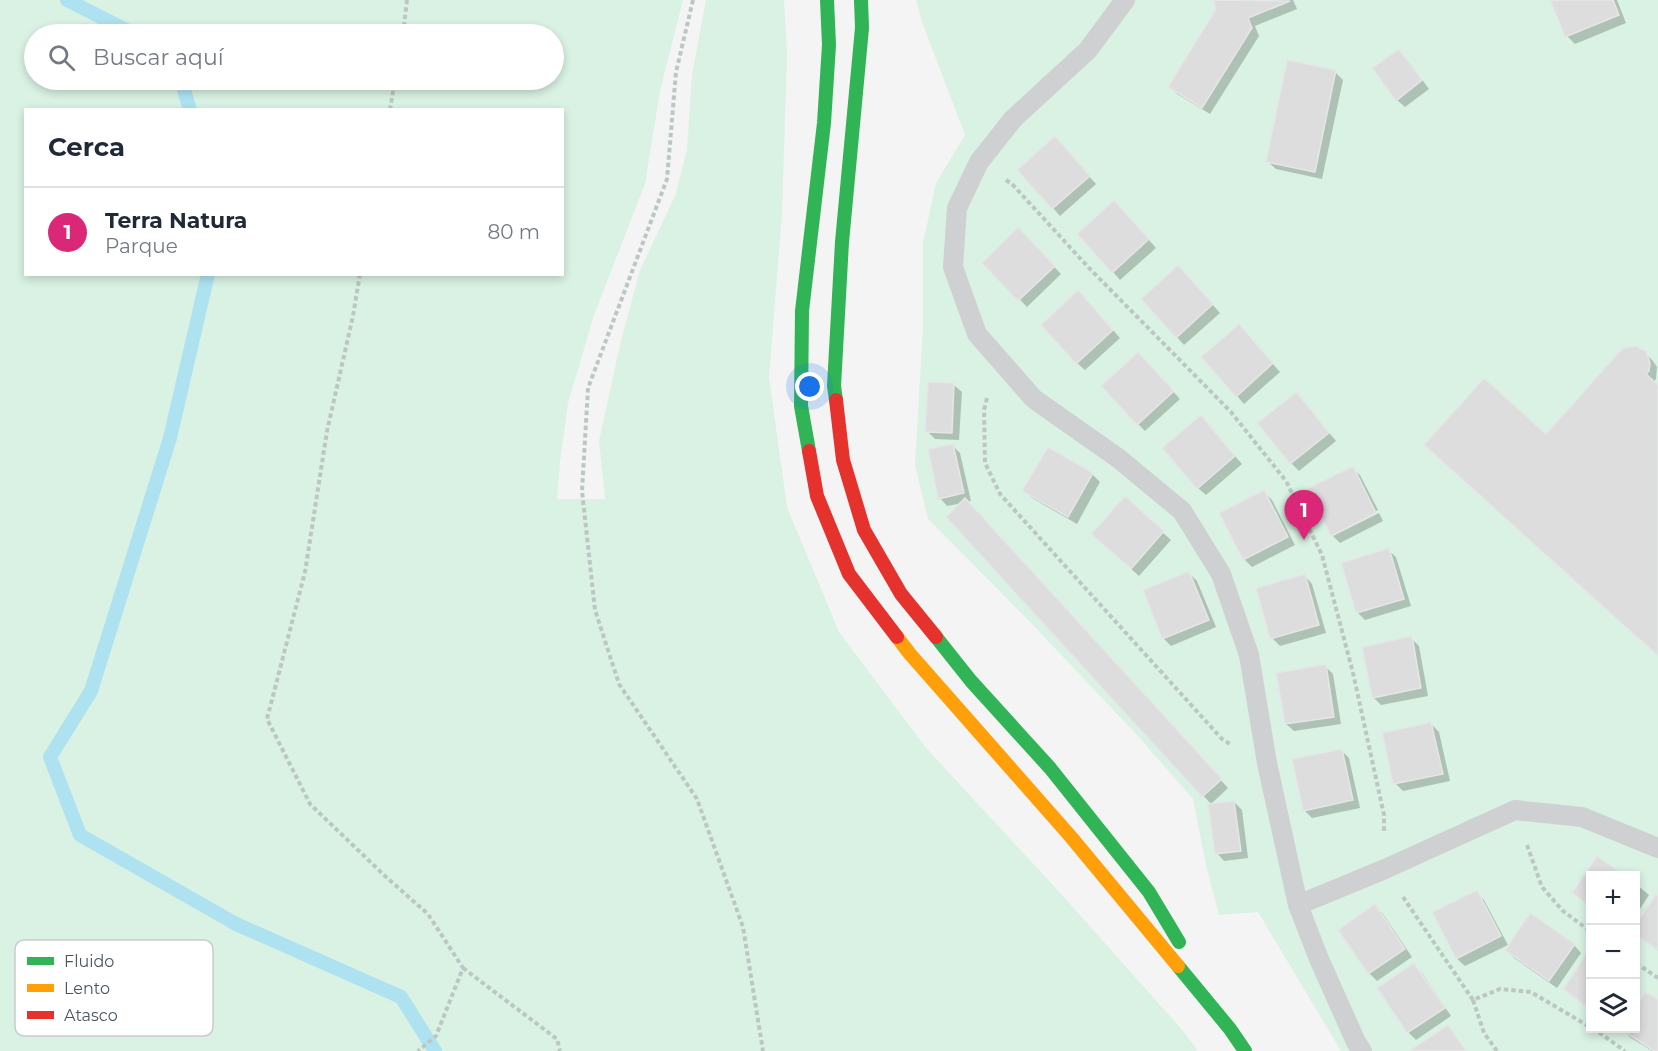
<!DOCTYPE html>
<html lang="es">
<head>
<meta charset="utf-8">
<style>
  :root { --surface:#fff; --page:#f6f6f7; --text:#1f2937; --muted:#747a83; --line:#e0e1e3; --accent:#db2777 }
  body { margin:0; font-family:Montserrat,sans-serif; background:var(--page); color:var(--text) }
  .controls { position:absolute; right:18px; bottom:18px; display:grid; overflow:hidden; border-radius:0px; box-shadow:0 3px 9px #0003 }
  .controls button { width:54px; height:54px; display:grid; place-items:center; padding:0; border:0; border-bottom:2px solid var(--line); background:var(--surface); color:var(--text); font:30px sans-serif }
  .you { position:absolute; left:810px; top:387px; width:21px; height:21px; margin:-15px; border:4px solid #fff; border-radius:50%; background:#1a73e8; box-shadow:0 0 0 9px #1a73e833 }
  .badge { display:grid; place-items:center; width:39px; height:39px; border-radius:50%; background:var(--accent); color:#fff; font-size:20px; font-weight:700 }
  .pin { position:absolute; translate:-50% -50px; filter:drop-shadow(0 2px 3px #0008) }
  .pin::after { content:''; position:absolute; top:32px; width:21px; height:18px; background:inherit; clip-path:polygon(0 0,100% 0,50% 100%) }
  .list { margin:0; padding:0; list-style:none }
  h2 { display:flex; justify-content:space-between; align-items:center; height:78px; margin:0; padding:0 24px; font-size:26px }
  h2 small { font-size:20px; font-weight:400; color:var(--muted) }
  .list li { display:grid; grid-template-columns:39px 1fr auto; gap:18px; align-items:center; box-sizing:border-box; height:90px; padding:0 24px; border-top:2px solid var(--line) }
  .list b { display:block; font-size:22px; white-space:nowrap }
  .list p { margin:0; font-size:20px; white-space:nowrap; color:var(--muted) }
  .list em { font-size:20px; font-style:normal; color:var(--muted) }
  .icon { flex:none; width:33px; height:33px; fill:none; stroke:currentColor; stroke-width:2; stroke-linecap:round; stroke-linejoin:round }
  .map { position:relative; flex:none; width:1658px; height:1051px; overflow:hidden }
  .search { position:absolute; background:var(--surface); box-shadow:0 3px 9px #0003; left:24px; top:24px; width:540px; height:66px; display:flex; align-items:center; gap:15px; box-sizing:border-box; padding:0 21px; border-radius:33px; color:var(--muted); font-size:22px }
  .panel { position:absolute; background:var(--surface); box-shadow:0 3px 9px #0003; left:24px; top:108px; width:540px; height:168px; border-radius:0px }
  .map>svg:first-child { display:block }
  .green { fill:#d9f2e3; fill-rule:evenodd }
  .shadow { fill:#0003 }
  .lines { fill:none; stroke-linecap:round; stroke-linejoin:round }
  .stream { stroke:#aee2f0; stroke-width:14 }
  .building { fill:#ddddde; stroke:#e5e6e7; stroke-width:1.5 }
  .path { stroke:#bcc7c4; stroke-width:4; stroke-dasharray:4.5 3; stroke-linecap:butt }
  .lane { stroke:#ced0d2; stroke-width:20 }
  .fast { stroke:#30b455; stroke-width:14 }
  .slow { stroke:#ff9f0a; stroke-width:14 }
  .jam { stroke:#e5322d; stroke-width:14 }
  .key { fill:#fff; stroke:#c9ccd0; stroke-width:1.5 }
  .key-label { font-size:16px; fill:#4a5661 }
</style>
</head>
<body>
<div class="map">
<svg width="1658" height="1051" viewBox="0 0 1658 1051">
  <rect width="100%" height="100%" fill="#f4f4f4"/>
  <path class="green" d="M0 0H683L660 91 645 184 594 315 568 403 560 462 557 499H605L599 441 620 345 640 270 675 196 687 150 692 75 706 0H784L787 53 782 214 769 377 787 507 839 632 927 749 1063 896 1184 1032 1198 1051H0ZM34 34H554V80H34ZM26 110H562V274H26Z
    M916 0H1658V1051H1341L1258 912 1219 915 1206 865 1193 799 1136 734 1032 624 928 519 915 465 923 328V243L936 183 965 135 922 22ZM1590 876H1636V1028H1590Z"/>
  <path class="shadow" d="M1214 0H1293L1297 9 1255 26 1259 36 1210 114 1177 94 1170 87 1218 9Z
    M1552 0H1617L1626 23 1575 44 1567 36Z
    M1399 51 1407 59 1429 89 1405 107 1397 100Z
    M1335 72 1343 80 1322 179 1276 169 1268 162Z
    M1062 146 1096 184 1060 216 1053 208Z
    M1122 210 1156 248 1120 280 1113 272Z
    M1018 229 1061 274 1027 307 984 263Z
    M1186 275 1220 313 1184 345 1143 299Z
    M1086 300 1120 338 1085 370 1077 363Z
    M1246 334 1280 372 1244 404 1237 396Z
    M1645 353 1653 361 1657 367 1656 379 1653 383 1658 387V655L1546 436Z
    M1146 362 1180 399 1145 431 1138 424Z
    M954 385 962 392 959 440 935 439 927 431Z
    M1297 394 1336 441 1299 471 1291 463Z
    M1208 425 1242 464 1206 495 1198 488Z
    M953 446 960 453 971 501 966 502 1228 788 1211 804 948 517 963 503 947 506 940 498Z
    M1048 449 1093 475 1100 482 1077 524 1032 498 1024 491Z
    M1352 468 1360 475 1378 510 1333 533V536L1332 535Z
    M1264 492 1272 500 1295 545 1252 567 1244 559Z
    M1125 498 1171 540 1139 576 1101 542Z
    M1379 513 1383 521 1340 543 1333 536Z
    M1388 550 1396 557 1411 606 1365 620 1357 612Z
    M1189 573 1197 581 1216 627 1171 646 1163 638Z
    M1305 576 1312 584 1326 633 1280 646 1272 638Z
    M1411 638 1419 646 1428 696 1381 705 1373 697Z
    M1325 666 1333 674 1341 724 1294 731 1286 724Z
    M1431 724 1439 732 1450 781 1403 791 1395 783Z
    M1341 750 1349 758 1360 808 1312 818 1304 810Z
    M1234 802 1242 810 1248 858 1224 861 1217 853Z
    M1598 858 1590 876V907L1574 893Z
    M1636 884 1649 895 1636 915Z
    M1477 892 1484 900 1508 945 1465 966 1457 959Z
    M1656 896 1658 897V951L1636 934V927Z
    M1375 906 1383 914 1412 957 1377 981 1369 973Z
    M1574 945 1581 953 1557 988 1514 958 1507 950Z
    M1589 953 1590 954V1009L1572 996 1564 989Z
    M1414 965 1422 973 1451 1016 1416 1040 1408 1032 1379 989Z
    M1636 986 1639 990 1636 996Z
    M1646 994 1658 1001V1051H1652L1631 1038 1623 1030 1636 1028V1010Z"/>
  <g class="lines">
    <path class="stream" d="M67 0 134 34
      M181 80 190 110
      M208 274 170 438 91 691 50 757 80 835 236 924 401 997 435 1051"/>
  </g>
  <path class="building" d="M1213 0 1290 1 1248 18 1252 28 1202 108 1168 87 1216 9Z
    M1550 0H1613L1619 15 1565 37Z
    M1399 49 1422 80 1396 101 1372 68Z
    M1287 60 1336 70 1315 172 1266 162Z
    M1055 136 1090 176 1052 209 1017 170Z
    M1114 200 1149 239 1112 273 1077 234Z
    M1018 227 1055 266 1018 301 982 263Z
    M1178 265 1213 304 1176 338 1141 299Z
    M1078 290 1113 330 1076 364 1041 325Z
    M1239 324 1273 363 1236 397 1201 357Z
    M1636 346 1646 351 1650 363 1649 371 1646 374 1658 385V656L1424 445 1484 378 1546 434 1620 351 1624 348Z
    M1138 352 1174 391 1137 425 1101 386Z
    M928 382 954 383 952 433 925 432Z
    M1297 392 1329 433 1290 464 1257 423Z
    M1201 415 1235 456 1197 489 1162 448Z
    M953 444 964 493 938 499 928 449Z
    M1048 447 1093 473 1068 517 1022 491Z
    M1353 466 1376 513 1331 536 1307 489Z
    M1264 490 1288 537 1243 560 1219 513Z
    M1125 496 1164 531 1131 569 1091 534Z
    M965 498 1222 779 1202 797 946 517Z
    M1389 548 1404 599 1356 613 1341 563Z
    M1189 571 1209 620 1162 639 1143 590Z
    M1305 574 1319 625 1270 639 1256 588Z
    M1412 636 1421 688 1372 698 1362 647Z
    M1326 664 1334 717 1285 724 1276 673Z
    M1431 722 1443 774 1393 784 1382 733Z
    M1342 749 1353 800 1303 811 1292 759Z
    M1234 801 1241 851 1215 854 1208 804Z
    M1597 856 1626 876H1590V906L1572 893Z
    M1477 890 1501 936 1456 959 1432 912Z
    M1656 894 1658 896V950L1636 935V924Z
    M1375 904 1405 949 1368 974 1338 930Z
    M1530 913 1575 944 1549 981 1505 950Z
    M1588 951 1590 953V1008L1563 989Z
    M1414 963 1445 1008 1407 1033 1377 988Z
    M1645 992 1658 999V1051H1654L1622 1030 1623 1028H1636V1008Z
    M1448 1025 1466 1051H1411L1410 1050Z"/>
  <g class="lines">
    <path class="path" d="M693 0 676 72 667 179 588 388 582 491 595 610 619 684 697 799 743 927 763 1051
      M403 34 407 0
      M390 110 395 80
      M1006 180 1012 184 1090 269 1231 412 1286 481 1322 555 1353 673 1384 815V832
      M360 274 353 316 327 431 305 572 267 719 310 804 385 876 428 914 463 968 436 1036 418 1051
      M987 398 984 410 985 463 1000 494 1222 739 1230 744
      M1527 845 1542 887 1563 911 1590 931
      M1403 897 1473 1000 1500 989 1531 992 1590 1027
      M1636 963 1658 978
      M463 968 557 1039 560 1051
      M1473 1000 1484 1033 1497 1051
      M1593 1028 1625 1051"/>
    <path class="lane" d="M1125 0 1088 50 1013 119 979 162 957 208 953 267 977 334 1034 399 1118 458 1182 511 1221 574 1249 655 1267 763 1298 905 1319 959 1356 1042 1362 1051
      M1298 905 1385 869 1515 810 1582 817 1658 848"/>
    <path class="fast" d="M836 400 834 386 842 242 862 28 861 0
      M809 451 801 406 802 311 824 123 829 45 827 0
      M936 637 971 681 1050 768 1149 892 1179 942
      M1178 966 1230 1029 1245 1051"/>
    <path class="slow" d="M897 637 910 654 1071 837 1178 966"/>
    <path class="jam" d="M836 400 843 460 864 530 901 594 936 637
      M809 451 817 496 849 574 897 637"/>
  </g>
  <rect x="15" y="940" width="198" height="96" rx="9" class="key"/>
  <rect x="27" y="957" width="27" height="8" fill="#30b455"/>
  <rect x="27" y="984" width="27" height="8" fill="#ff9f0a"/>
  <rect x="27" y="1011" width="27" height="8" fill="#e5322d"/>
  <g class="key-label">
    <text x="64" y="967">Fluido</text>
    <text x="64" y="994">Lento</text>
    <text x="64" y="1021">Atasco</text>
  </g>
</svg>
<div class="controls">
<button>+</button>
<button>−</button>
<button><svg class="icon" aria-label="layers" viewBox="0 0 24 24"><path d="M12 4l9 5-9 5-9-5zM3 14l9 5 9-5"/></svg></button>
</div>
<div class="you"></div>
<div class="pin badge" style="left:1304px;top:540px">1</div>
<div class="search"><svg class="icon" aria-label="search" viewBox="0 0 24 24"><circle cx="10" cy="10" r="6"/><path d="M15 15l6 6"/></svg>Buscar aquí</div>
<section class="panel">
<h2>Cerca<small></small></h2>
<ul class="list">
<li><span class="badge">1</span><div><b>Terra Natura</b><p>Parque</p></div><em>80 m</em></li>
</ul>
</section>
</div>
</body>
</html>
